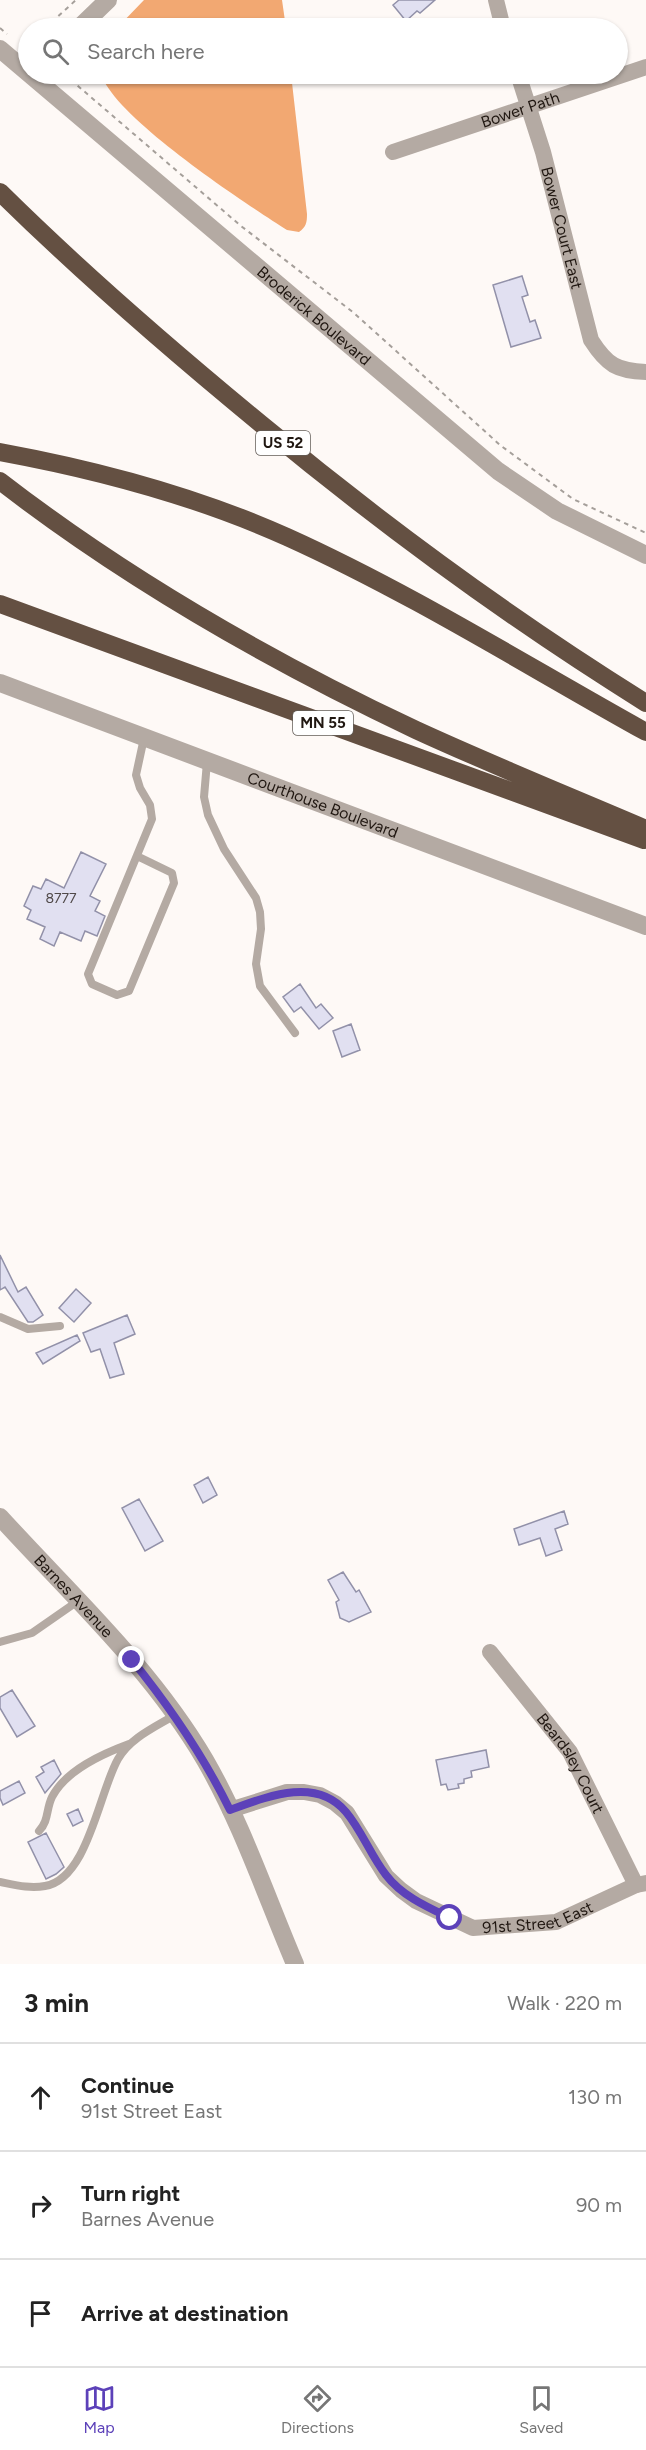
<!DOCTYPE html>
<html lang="en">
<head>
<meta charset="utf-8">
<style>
  :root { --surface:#fff; --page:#f2f2f2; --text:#222; --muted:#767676; --line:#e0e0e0; --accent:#5c41b9 }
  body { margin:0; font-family:Figtree,sans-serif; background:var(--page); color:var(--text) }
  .stop { position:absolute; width:18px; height:18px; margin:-14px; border:4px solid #5c41b9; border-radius:50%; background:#fff }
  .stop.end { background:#5c41b9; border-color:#fff; box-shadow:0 2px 6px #0008 }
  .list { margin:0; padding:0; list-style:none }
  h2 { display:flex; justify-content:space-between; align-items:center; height:78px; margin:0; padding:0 24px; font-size:26px }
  h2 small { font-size:20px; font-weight:400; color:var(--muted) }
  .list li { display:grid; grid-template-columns:39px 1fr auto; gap:18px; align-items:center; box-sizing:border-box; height:108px; padding:0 24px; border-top:2px solid var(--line) }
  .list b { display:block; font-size:22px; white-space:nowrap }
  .list p { margin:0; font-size:20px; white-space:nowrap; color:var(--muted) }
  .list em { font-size:20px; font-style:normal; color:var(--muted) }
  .icon { flex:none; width:33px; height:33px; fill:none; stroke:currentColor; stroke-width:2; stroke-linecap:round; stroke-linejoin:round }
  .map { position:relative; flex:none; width:646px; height:1964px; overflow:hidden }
  .search { position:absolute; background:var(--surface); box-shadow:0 2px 4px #0004; left:18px; right:18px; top:18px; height:66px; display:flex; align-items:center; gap:15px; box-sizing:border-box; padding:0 21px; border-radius:33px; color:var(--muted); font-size:22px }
  .sheet { height:402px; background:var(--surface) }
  nav { display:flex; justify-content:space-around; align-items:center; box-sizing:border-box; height:84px; border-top:2px solid var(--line); background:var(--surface); font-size:16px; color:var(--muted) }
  nav a { display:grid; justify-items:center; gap:3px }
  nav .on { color:var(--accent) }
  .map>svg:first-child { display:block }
  .water { fill:#f2a872 }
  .building { fill:#e1e0f1; stroke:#9291a9; stroke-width:1.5 }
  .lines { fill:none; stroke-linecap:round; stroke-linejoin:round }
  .path { stroke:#a59f9a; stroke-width:2; stroke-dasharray:4.5 4.5; stroke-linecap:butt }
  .service { stroke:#b4aaa3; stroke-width:8 }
  .minor { stroke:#b4aaa3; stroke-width:16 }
  .tertiary { stroke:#b4aaa3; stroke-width:18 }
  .motorway { stroke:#645042; stroke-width:18 }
  .route { stroke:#5c41b9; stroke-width:8 }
  .labels { text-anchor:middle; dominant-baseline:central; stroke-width:6; stroke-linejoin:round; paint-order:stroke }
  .number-label { font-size:14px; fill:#504949 }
  .shield { fill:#fff; stroke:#635d58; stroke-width:1.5 }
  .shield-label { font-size:15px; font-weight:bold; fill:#201711 }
  .street-label { font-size:16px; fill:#201711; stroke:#fff }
</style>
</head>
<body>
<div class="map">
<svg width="646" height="1964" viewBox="0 0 646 1964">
  <rect width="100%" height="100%" fill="#fef9f6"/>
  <path class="water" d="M144 0H282L286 28H117Z
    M101 74H291L307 214C307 223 306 227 299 232L287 230C245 203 115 118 101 74Z"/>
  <path class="building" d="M399 0H435L420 13 417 11 406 21 393 5Z
    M522 276 528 295 522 297 530 322 535 320 541 338 511 347 493 285Z
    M81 852 106 864 90 896 100 901 95 911 105 916 97 936 85 931 81 941 60 932 54 946 40 939 45 927 27 919 31 910 24 906 33 886 41 889 46 879 64 888Z
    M300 984 316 1008 321 1004 333 1018 319 1029 301 1007 294 1012 283 997Z
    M351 1024 360 1050 342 1057 333 1031Z
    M0 1255 18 1292 26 1287 43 1315 33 1322H28L5 1287 0 1290Z
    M76 1289 91 1303 74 1322 59 1308Z
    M127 1315 135 1334 114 1343 124 1374 110 1378 100 1349 91 1352 83 1333Z
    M77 1335 80 1341 43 1364 36 1353Z
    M208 1477 217 1495 203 1503 194 1485Z
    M139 1499 163 1541 145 1551 122 1508Z
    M564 1511 568 1524 555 1529 562 1550 546 1556 540 1538 519 1545 514 1529Z
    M343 1572 356 1592 359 1590 371 1612 349 1622 340 1618 336 1602 339 1600 328 1580Z
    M12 1690 35 1726 17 1737 0 1708V1697Z
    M486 1750 489 1767 471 1771 472 1777 464 1779V1783L458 1784 459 1788 448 1790 446 1784 441 1785 436 1760Z
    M54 1760 61 1774 45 1793 36 1777 44 1772 41 1767Z
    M19 1781 25 1793 3 1805 0 1798V1791Z
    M78 1809 83 1821 73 1826 67 1814Z
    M46 1833 64 1867 56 1874 46 1879 28 1842Z"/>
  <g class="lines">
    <path class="path" d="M0 28 7 34
      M45 28 76 0
      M24 49 28 44
      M64 74 241 226 354 313 500 445 573 499 646 533"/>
    <path class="service" d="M207 762 204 797 208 815 224 849 256 898 260 912 261 929 256 964 260 986 295 1033
      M137 856 172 873 174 883 129 991 117 995 92 984 88 974 152 819 150 805 140 788 136 775 144 738
      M0 1317 28 1329 60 1326
      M0 1642 32 1633 78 1601
      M39 1831C49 1821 46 1809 52 1797 66 1770 102 1754 129 1744
      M0 1882C15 1885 30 1889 45 1886 88 1879 99 1792 118 1759 130 1738 155 1727 175 1715"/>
    <g class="minor">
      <path d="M496 0 503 28"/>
      <path id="s1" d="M518 74 543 152 591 340C607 365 617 371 646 372"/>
      <path id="s2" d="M393 152 646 67"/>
      <path id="s3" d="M490 1652 570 1752 636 1885"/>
      <path id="s4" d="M230 1810 287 1792H304L320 1795 335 1803 347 1813 386 1876 401 1890 416 1901 473 1928 556 1922 636 1885 646 1883"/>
    </g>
    <g class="tertiary">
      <path d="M79 28 108 0"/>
      <path id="s5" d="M0 49 498 471 557 511 646 555"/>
      <path id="s6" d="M0 683 646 926"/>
      <path id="s7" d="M0 1517C71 1595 151 1668 205 1760 242 1824 266 1896 295 1964"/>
    </g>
    <path class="motorway" d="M0 192C83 274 171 350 261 424 384 526 511 619 646 703
      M0 452C98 470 196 496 287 537 411 593 527 666 646 732
      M0 481C128 580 270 661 416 730 492 765 569 796 646 829
      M0 604 644 840"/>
  </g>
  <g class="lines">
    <path class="route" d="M132 1660C170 1707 203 1755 230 1810 266 1797 316 1776 346 1812 362 1831 371 1856 386 1875 402 1896 427 1907 450 1918"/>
  </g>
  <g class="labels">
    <g class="number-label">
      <text x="61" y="898">8777</text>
    </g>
    <g class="shield">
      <rect x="256" y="431" width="54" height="24" rx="4.5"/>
      <rect x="293" y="711" width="60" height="24" rx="4.5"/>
    </g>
    <g class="shield-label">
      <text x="283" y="443">US 52</text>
      <text x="323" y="723">MN 55</text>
    </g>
    <g class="street-label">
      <text stroke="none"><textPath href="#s2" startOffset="134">Bower Path</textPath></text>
      <text stroke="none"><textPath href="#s1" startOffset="160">Bower Court East</textPath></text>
      <text stroke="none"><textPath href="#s5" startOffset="412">Broderick Boulevard</textPath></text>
      <text stroke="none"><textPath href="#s6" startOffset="345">Courthouse Boulevard</textPath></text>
      <text stroke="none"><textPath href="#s7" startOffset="108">Barnes Avenue</textPath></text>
      <text stroke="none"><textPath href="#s3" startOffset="138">Beardsley Court</textPath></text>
      <text stroke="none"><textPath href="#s4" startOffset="368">91st Street East</textPath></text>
    </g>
  </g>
</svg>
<div class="stop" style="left:450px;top:1918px"></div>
<div class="stop end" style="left:132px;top:1660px"></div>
<div class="search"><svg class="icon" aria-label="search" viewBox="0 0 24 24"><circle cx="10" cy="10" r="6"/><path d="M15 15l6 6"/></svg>Search here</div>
</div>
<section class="sheet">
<h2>3 min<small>Walk · 220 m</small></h2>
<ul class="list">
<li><svg class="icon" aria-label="ahead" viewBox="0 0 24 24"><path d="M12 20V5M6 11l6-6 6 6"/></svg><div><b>Continue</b><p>91st Street East</p></div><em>130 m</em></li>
<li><svg class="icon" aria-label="right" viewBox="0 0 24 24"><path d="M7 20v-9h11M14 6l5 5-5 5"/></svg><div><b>Turn right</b><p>Barnes Avenue</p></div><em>90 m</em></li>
<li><svg class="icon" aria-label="arrive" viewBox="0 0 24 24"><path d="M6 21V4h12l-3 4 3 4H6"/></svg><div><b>Arrive at destination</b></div></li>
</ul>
</section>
<nav>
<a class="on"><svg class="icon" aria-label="map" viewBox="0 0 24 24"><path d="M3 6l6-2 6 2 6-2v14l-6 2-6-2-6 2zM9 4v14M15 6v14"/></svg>Map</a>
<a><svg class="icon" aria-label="directions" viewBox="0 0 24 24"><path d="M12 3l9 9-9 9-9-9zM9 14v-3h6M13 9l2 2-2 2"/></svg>Directions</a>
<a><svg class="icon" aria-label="saved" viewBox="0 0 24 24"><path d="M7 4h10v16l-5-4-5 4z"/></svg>Saved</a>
</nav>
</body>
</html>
